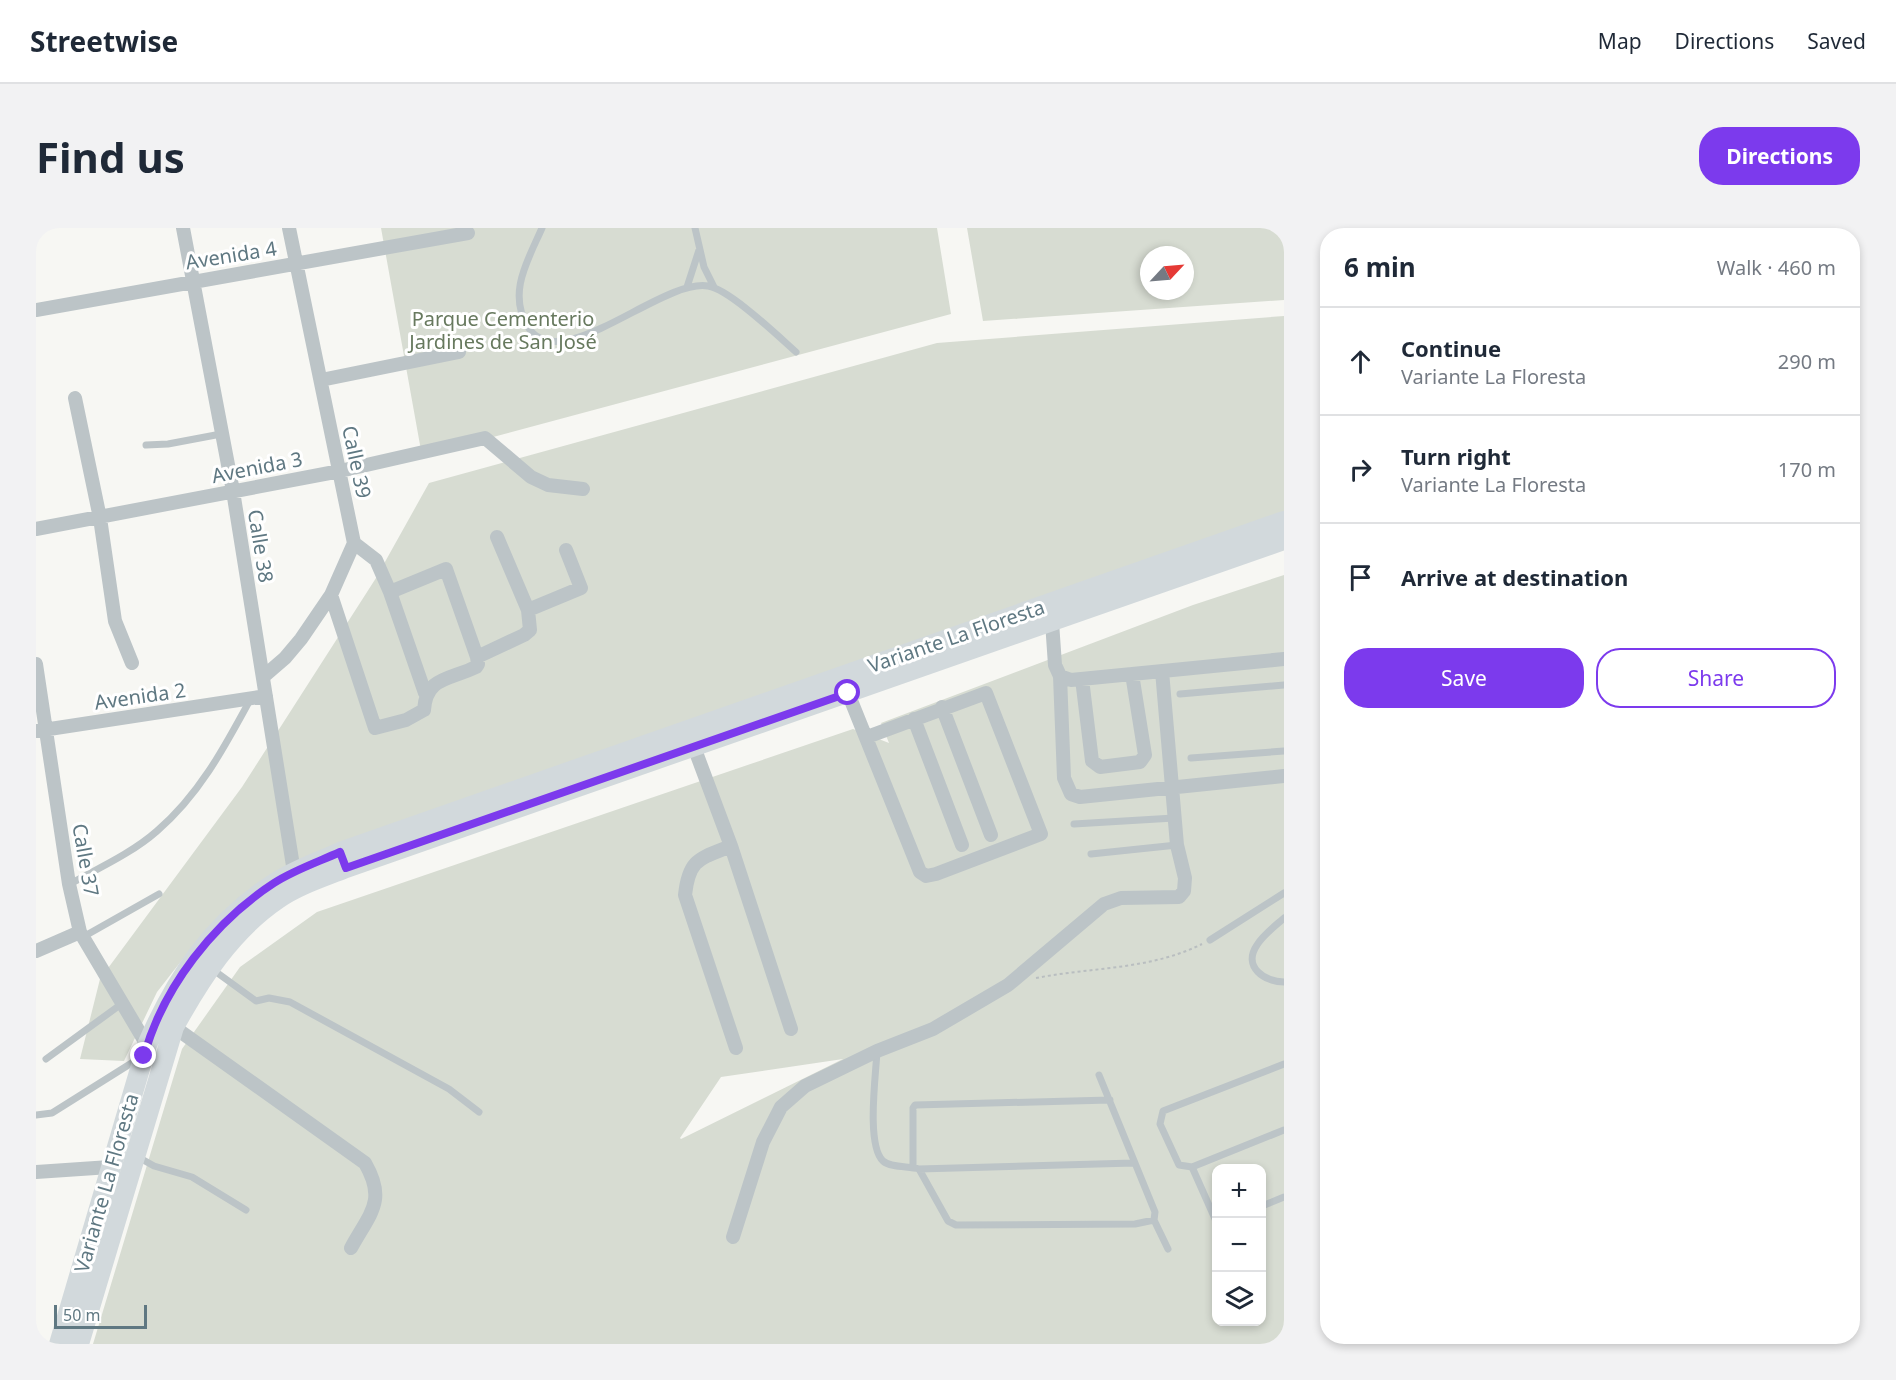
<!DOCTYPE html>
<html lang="en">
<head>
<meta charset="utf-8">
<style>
  :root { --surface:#fff; --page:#f2f2f3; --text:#1f2937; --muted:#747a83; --line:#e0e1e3; --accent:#7c3aed }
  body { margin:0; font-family:"Noto Sans",sans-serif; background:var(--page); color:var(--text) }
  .controls { position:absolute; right:18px; bottom:18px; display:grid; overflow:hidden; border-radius:12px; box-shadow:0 3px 9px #0003 }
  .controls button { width:54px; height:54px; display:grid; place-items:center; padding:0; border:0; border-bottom:2px solid var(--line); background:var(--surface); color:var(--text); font:30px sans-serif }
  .compass { position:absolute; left:1104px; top:18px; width:54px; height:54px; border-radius:50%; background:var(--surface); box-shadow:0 3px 9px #0003; rotate:64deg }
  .scale { position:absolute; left:18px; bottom:15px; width:93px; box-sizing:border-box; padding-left:6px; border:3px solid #5f7882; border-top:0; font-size:16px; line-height:21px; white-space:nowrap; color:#5f7882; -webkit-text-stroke:4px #fff; paint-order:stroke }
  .stop { position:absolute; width:18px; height:18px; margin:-14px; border:4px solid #7c3aed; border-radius:50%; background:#fff }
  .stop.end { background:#7c3aed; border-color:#fff; box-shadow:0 2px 6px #0008 }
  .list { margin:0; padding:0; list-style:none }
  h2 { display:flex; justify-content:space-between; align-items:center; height:78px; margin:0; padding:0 24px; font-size:26px }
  h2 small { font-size:20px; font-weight:400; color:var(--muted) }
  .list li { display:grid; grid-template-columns:39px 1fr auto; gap:18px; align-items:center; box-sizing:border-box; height:108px; padding:0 24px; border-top:2px solid var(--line) }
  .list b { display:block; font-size:22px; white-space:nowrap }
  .list p { margin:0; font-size:20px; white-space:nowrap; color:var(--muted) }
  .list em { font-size:20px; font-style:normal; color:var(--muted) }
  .actions { display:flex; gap:12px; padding:18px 24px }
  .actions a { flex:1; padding:14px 0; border:2px solid var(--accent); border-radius:24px; text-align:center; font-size:21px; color:var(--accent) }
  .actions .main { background:var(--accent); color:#fff }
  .icon { flex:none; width:33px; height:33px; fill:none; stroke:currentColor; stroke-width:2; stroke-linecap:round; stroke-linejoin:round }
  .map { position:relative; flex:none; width:1248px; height:1116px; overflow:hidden; border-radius:24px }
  header { display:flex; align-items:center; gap:36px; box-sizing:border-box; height:84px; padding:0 30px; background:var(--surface); border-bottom:2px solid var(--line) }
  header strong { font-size:28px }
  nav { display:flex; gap:33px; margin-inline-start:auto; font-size:21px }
  .intro { display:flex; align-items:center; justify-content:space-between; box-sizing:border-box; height:144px; padding:0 36px }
  h1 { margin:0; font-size:42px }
  .button { padding:15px 27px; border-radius:24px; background:var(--accent); color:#fff; font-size:21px; font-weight:700 }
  main { display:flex; gap:36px; padding:0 36px }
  aside { flex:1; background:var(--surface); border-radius:24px; box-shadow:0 3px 9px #0003 }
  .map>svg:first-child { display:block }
  .green { fill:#d7dcd2; fill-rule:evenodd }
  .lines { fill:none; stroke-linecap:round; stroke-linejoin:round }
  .path { stroke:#b9bec0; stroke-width:2; stroke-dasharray:3 3; stroke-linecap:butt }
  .lane { stroke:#bcc4c7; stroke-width:7 }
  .street { stroke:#bcc4c7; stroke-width:14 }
  .secondary { stroke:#d2d9dc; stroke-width:20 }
  .route { stroke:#7c3aed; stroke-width:8 }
  .labels { text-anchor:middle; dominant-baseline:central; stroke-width:6; stroke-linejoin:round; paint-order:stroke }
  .street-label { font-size:20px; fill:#5f7882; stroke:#fff }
  .park-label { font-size:20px; fill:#67795e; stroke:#fff }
</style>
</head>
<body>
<header>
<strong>Streetwise</strong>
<nav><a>Map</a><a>Directions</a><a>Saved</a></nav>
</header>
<div class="intro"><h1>Find us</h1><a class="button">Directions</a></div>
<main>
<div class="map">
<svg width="1248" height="1116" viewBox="0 0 1248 1116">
  <rect width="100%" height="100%" fill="#f7f7f3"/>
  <path class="green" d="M345 0H901L915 86 386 228Z
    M931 0H1248V72L947 93ZM1113 27H1149V63H1113Z
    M1248 88V287L405 584 157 718 121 764 88 833 44 831 64 751 206 559 340 350 393 255 901 115Z
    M1248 347V1116H57L146 821 204 739 281 684 817 501 853 515 845 495 1157 377ZM807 831 645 911 644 910 685 849ZM1180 940H1226V1094H1180Z"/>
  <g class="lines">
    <path class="path" d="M1000 750C1056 739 1114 742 1166 716"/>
    <path class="lane" d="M506 0C492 32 471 65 492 99 524 150 626 50 672 58 693 61 742 108 760 124
      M659 0 668 39 678 59
      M651 59 663 22
      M110 217 132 216 185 206
      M1144 466 1248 457
      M1155 530 1248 523
      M1038 596 1138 590
      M1055 626 1141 617
      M34 656C63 640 96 625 121 603 163 567 188 520 214 472
      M1248 690C1239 698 1227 707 1221 717 1206 739 1229 754 1248 754
      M47 709 123 666
      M1174 712 1248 665
      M176 741 220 773 233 770 254 774 413 861 443 884
      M841 823C840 846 830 917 847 933 855 940 873 938 883 941L912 993 920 997 1099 996 1118 992 1119 984 1063 847
      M10 831 84 777
      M0 887 16 885 102 831
      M102 929 118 938 156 949 210 982
      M877 939V880L879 877 1074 872
      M1156 939 1143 937 1124 896 1127 883 1248 836
      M883 941 1098 935
      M1226 978 1248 969
      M1118 992 1132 1021
      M1180 993 1156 939 1248 902"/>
    <path class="street" d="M147 0 197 263 258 644
      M0 82C144 55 288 32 432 5
      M285 152 423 124
      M39 170 64 290 79 393 96 435
      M0 301 304 243 449 210 495 249 512 257 547 261
      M461 309 492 382
      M318 315 340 332 354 364 389 465
      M354 364 410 341 441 429
      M295 367 339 500 370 492 388 482C390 449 413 452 440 439L442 436 441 429 488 407 494 402 492 382 545 360 530 322
      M1016 394 1019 437 1024 448 1028 550 1035 566 1044 569 1248 548
      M0 436 33 656 44 704 111 817
      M1024 448 1035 452 1248 431
      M227 449 249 430 265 411 295 367 318 315 253 0
      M1046 451 1056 533 1064 539 1104 534 1109 527 1096 446
      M812 465 884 644 890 648 900 646 1005 606 950 465 831 509
      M906 479 955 607
      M878 491 926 617
      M0 503 230 468
      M658 519 695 618 755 801
      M695 618C663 631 653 631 649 667L700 820
      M0 723 44 704
      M138 799 329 935C351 973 334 985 315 1020
      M0 944 74 939
      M697 1009 727 914 745 879 769 858 841 823 897 801 972 757 1068 676 1085 670 1143 669 1148 663 1149 650 1141 617 1126 443"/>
    <path class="secondary" d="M23 1116 111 817C140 750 175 697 237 656 258 642 282 634 304 624L1248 293
      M43 1116 138 799C165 750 195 703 242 671 262 657 288 649 310 640L1248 312"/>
  </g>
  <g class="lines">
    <path class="route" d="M108 828C127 759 178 694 238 655 258 642 282 634 304 624L310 640 812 465"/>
  </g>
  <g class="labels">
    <g class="street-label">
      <text transform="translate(195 27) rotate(-9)">Avenida 4</text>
      <text transform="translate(321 234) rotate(78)">Calle 39</text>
      <text transform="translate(221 239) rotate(-11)">Avenida 3</text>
      <text transform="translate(225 318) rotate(81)">Calle 38</text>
      <text transform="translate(920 408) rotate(-19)">Variante La Floresta</text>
      <text transform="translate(104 468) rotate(-8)">Avenida 2</text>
      <text transform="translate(50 632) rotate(80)">Calle 37</text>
      <text transform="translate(70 955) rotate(-74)">Variante La Floresta</text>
    </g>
    <g class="park-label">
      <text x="467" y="90">Parque Cementerio<tspan x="467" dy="23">Jardines de San José</tspan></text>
    </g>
  </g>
</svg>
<div class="controls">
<button>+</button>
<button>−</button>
<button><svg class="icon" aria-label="layers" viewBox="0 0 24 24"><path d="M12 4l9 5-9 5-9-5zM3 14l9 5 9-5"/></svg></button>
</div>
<svg class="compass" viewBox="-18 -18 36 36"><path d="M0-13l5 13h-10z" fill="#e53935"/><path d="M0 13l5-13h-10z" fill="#747a83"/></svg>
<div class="scale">50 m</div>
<div class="stop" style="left:812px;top:465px"></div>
<div class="stop end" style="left:108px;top:828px"></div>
</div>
<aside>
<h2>6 min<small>Walk · 460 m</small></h2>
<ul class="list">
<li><svg class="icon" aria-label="ahead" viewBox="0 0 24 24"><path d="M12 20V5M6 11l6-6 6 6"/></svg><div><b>Continue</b><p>Variante La Floresta</p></div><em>290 m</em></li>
<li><svg class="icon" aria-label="right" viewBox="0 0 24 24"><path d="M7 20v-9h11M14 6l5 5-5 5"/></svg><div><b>Turn right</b><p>Variante La Floresta</p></div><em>170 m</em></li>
<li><svg class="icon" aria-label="arrive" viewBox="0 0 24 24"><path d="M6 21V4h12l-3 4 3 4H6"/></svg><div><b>Arrive at destination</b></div></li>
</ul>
<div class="actions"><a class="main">Save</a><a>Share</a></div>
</aside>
</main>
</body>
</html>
